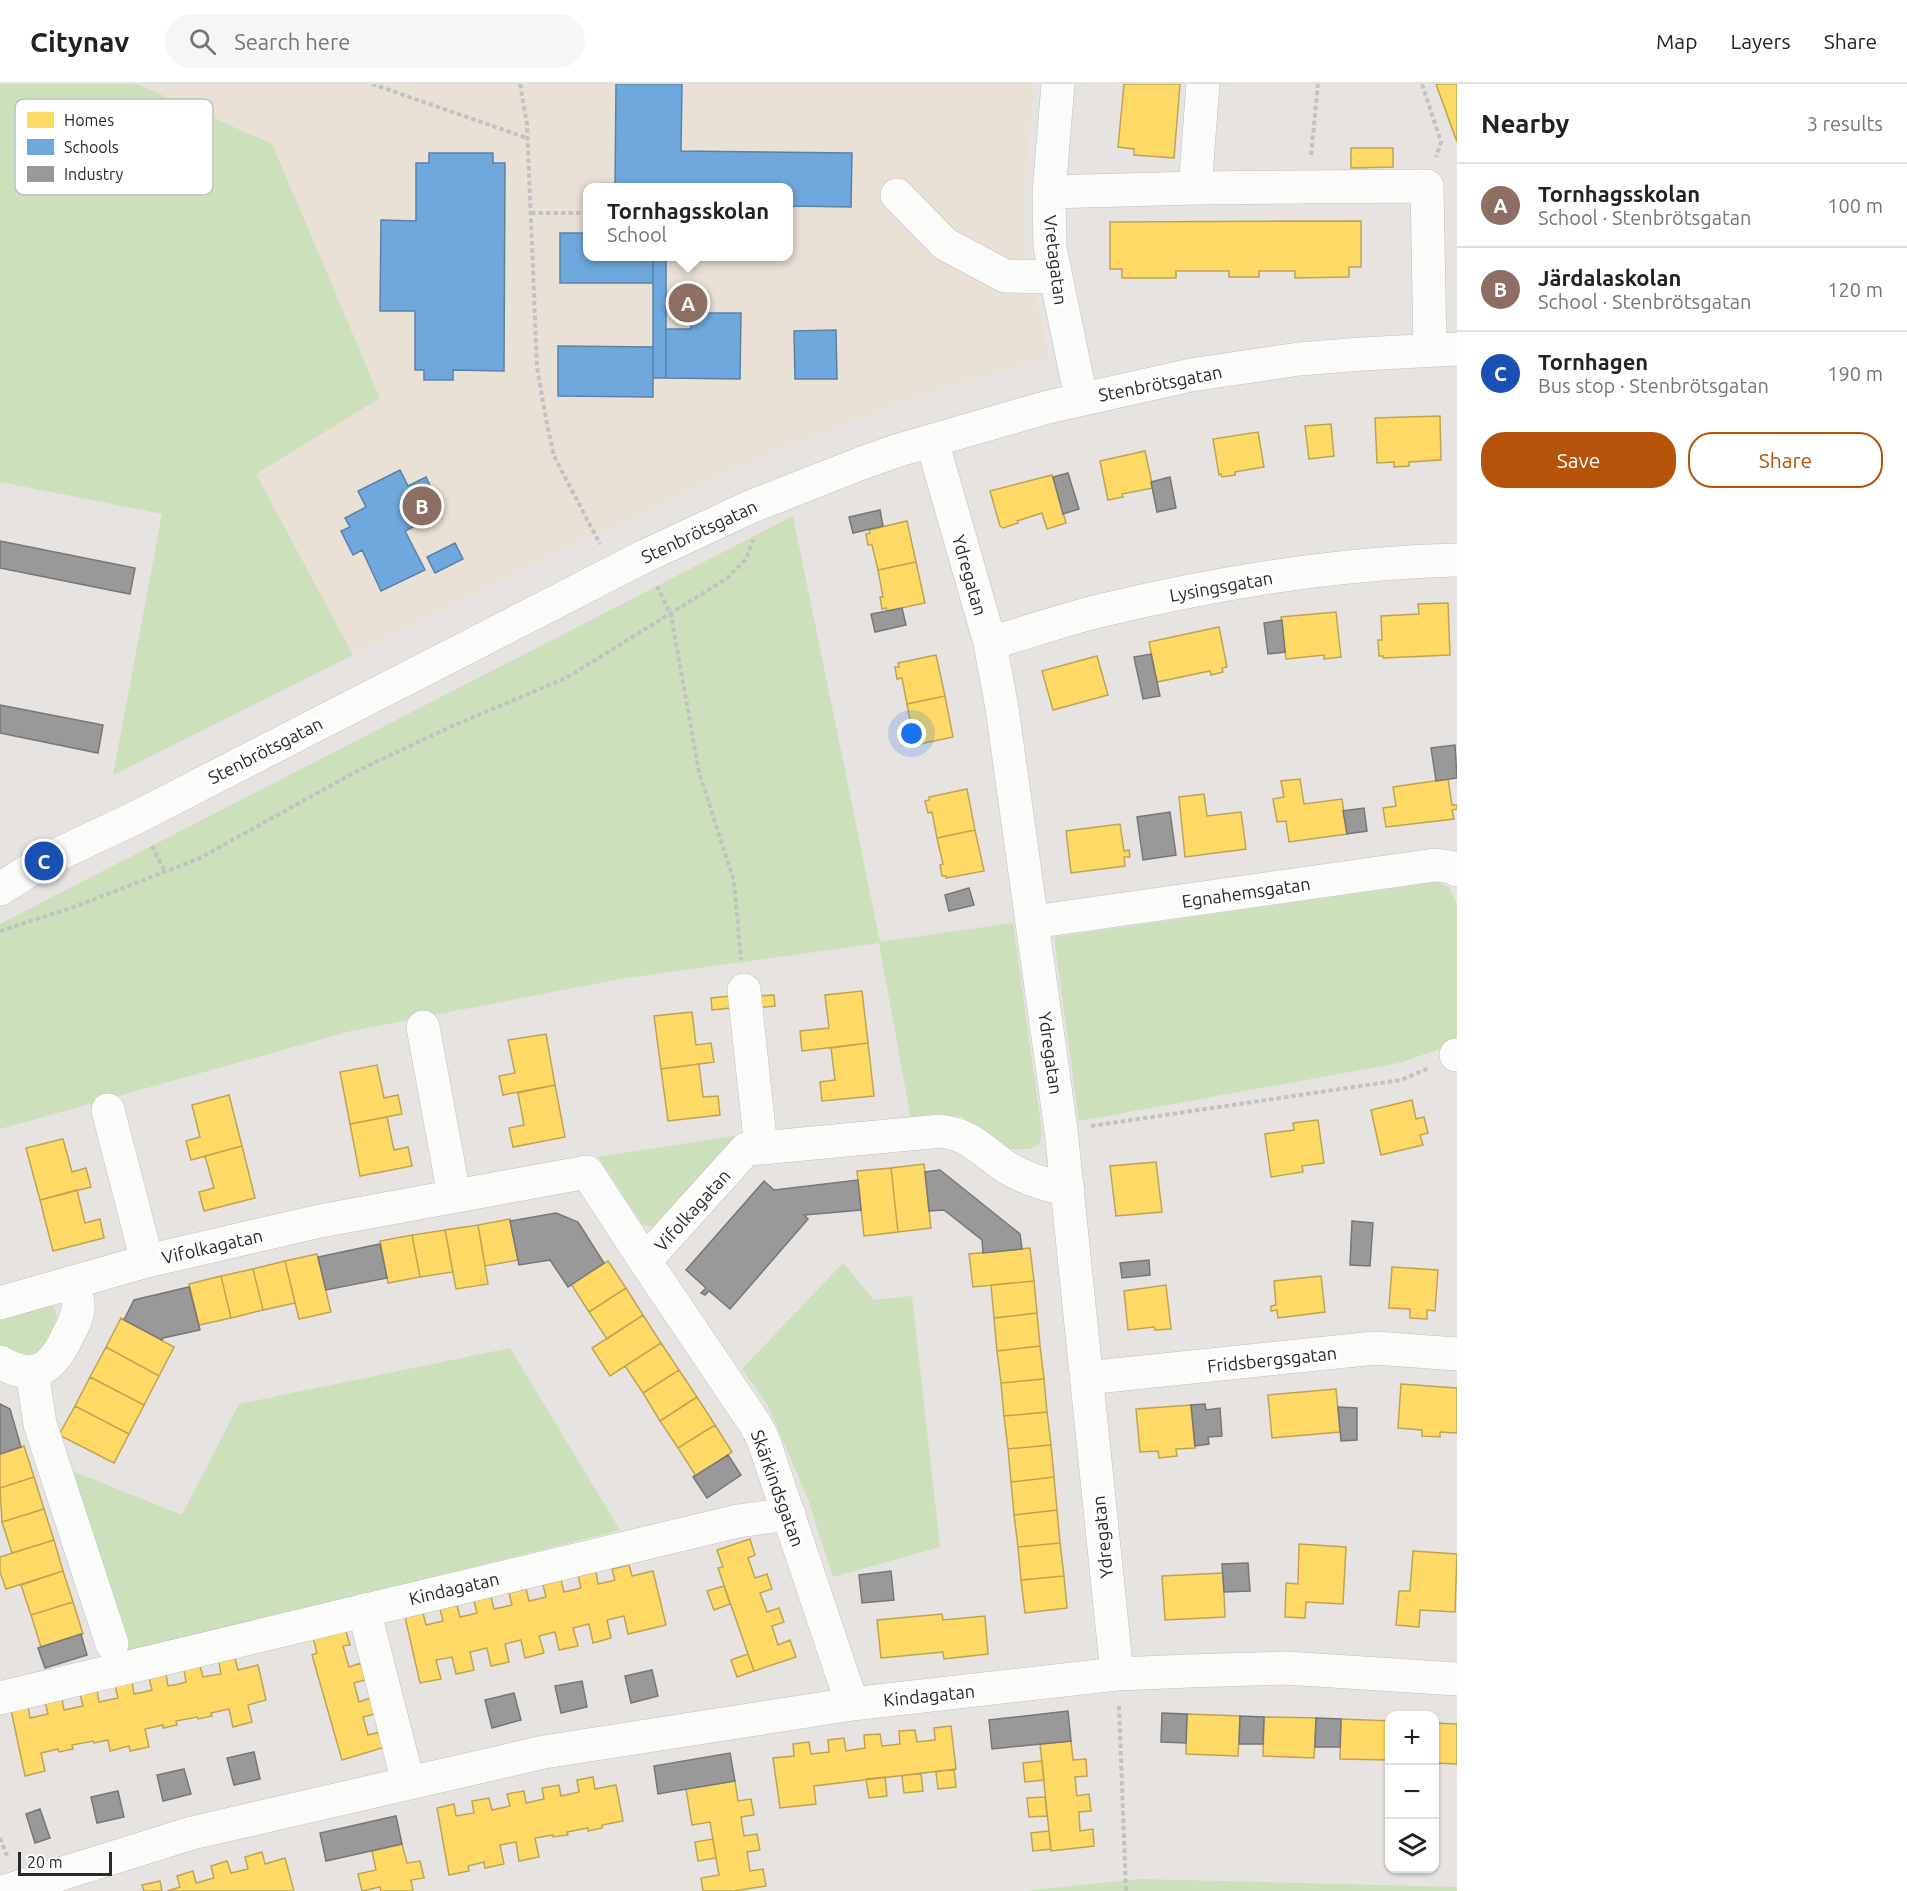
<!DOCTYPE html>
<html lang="en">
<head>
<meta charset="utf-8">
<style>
  :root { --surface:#fff; --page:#f6f6f6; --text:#222; --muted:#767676; --line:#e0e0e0; --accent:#b45309 }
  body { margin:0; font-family:Ubuntu,sans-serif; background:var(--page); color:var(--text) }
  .controls { position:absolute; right:18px; bottom:18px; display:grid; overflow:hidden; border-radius:12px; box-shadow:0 2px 4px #0004 }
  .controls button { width:54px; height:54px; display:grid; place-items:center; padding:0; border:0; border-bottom:2px solid var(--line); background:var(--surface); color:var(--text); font:30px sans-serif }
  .scale { position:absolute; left:18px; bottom:15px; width:94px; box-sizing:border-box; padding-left:6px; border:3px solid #292929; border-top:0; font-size:16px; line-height:21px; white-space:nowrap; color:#292929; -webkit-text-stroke:4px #fff; paint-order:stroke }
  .you { position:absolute; left:912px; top:650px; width:21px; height:21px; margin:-15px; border:4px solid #fff; border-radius:50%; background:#1a73e8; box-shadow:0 0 0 9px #1a73e833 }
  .badge { display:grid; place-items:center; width:39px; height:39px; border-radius:50%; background:var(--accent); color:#fff; font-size:20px; font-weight:700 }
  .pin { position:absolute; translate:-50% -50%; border:3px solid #fff; box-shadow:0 2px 6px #0006 }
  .popup { position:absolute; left:583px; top:99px; width:210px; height:78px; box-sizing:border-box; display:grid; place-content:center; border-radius:12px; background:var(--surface); filter:drop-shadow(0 2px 4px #0005); font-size:20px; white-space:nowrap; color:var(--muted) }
  .popup b { font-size:22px; color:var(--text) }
  .popup::after { content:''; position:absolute; left:50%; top:100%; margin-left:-12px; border:12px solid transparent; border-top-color:var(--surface) }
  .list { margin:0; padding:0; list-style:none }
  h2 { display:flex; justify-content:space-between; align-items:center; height:78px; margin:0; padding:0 24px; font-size:26px }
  h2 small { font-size:20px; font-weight:400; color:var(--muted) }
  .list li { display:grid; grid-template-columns:39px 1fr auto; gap:18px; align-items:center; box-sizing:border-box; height:84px; padding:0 24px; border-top:2px solid var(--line) }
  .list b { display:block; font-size:22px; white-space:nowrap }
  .list p { margin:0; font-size:20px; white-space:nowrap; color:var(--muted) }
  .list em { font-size:20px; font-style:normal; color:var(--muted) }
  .actions { display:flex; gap:12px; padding:18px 24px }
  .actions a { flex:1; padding:14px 0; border:2px solid var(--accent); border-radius:24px; text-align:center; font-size:21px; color:var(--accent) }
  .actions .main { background:var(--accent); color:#fff }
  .icon { flex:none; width:33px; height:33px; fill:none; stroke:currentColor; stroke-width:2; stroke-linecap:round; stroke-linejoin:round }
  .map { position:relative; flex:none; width:1457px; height:1807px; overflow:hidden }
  header { display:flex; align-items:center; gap:36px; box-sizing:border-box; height:84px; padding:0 30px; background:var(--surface); border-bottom:2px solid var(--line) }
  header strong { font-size:28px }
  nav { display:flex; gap:33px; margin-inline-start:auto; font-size:21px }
  .search { width:420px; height:54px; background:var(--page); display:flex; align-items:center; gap:15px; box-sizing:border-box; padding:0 21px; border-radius:33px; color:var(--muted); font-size:22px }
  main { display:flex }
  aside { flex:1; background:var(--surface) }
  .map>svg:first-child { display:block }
  .education { fill:#e9e1d5; fill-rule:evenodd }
  .green { fill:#cbe0bb }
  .homes { fill:#ffd966; stroke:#bfa454; stroke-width:1.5 }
  .schools { fill:#6fa8dc; stroke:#5a82a6; stroke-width:1.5 }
  .industry { fill:#999; stroke:#777; stroke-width:1.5 }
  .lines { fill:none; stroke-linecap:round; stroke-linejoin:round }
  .minor-casing { stroke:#c0c0c1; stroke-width:34 }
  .path { stroke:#c3c2c2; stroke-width:4; stroke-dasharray:4.5 3; stroke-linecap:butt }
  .minor { stroke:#fbfbfa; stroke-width:33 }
  .labels { text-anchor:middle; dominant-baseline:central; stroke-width:6; stroke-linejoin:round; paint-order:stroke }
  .street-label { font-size:18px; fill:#292929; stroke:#fff }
  .key { fill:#fff; stroke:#bfbfbf; stroke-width:1.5 }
  .key-label { font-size:16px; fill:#292929 }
</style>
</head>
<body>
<header>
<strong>Citynav</strong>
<div class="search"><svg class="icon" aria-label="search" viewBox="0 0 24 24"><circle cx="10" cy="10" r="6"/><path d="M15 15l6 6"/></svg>Search here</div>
<nav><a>Map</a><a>Layers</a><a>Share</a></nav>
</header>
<main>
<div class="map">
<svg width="1457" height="1807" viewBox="0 0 1457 1807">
  <rect width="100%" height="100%" fill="#e6e3e0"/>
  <path class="education" d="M137 0H1034L1025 90 1023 164 1049 274 933 307 771 368 587 454 353 571 256 390 380 314 272 60ZM588 104H789V172H588Z"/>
  <path class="green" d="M0 0H137L272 60 380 314 256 390 353 571 113 691 162 430 0 398Z
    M793 432 880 858 1013 839 1042 1049 1040 1060 1029 1065H1008L961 1032 911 1036 879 859 620 895 351 947 0 1045V840Z
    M1437 798 1449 803 1457 821V959L1399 979 1079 1037 1054 853Z
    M746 1050 654 1143 642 1140 598 1073Z
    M843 1179 874 1216 912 1212 940 1463 833 1493 808 1415 768 1322 742 1285Z
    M52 1221C67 1239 45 1275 22 1272 13 1271 7 1266 0 1261V1230Z
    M510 1264 620 1446 129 1569 65 1384 182 1431 239 1320Z
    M1139 1795 1457 1803V1807H1025Z"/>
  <path class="homes" d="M1124 0H1180L1174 74 1134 71V65L1118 63Z
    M1436 0H1457V58Z
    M1351 64H1393V83L1351 84Z
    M1361 137V183H1349V193L1295 194V187H1259V193H1229V187H1176V194H1122V185H1110V138Z
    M1440 332 1441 376 1409 378V382L1394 383V378L1377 379 1375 334Z
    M1331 340 1334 372 1309 375 1305 342Z
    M1258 348 1264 383 1235 388V391L1222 393 1221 390 1219 391 1213 355Z
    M1145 367 1153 404 1122 410 1123 413 1108 416 1100 377Z
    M1052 391 1066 439 1047 445 1042 429 1017 437 1018 439 1003 444 1000 442 990 407Z
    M907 437 916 478 878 486 872 461H868L866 450 870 449 869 446Z
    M916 478 925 519 887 527 886 524 882 525 880 513H883L878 486Z
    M1448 519 1450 571 1383 574V572H1379L1378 556H1382L1381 532 1419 530 1418 520Z
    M1336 528 1341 573 1324 575V571L1286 575 1281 533Z
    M1219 543 1227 583 1222 584 1223 588 1211 591 1210 587 1157 598 1149 558Z
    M936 571 945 612 907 620 902 594 897 595 895 583H899L898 579Z
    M1097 572 1108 611 1053 626 1042 587Z
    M945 612 953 653 915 661V658L911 659 909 647H912L907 620Z
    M1300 695 1304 720 1342 715 1347 750 1289 758 1286 737 1277 738 1273 715 1284 713 1281 697Z
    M1448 695 1452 721H1457V725L1452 726 1454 735 1386 743 1383 724 1396 722 1393 703Z
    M967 705 975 746 937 754 932 728 928 729 925 717 929 716V713Z
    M1204 710 1207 732 1241 728 1246 765 1185 773 1179 713Z
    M1120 740 1124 767 1129 766 1130 773H1124L1125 782 1071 789 1066 747Z
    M975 746 984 787 946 794V792H942L940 781 943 780 937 754Z
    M862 907 868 959 802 967 800 947 829 944 825 911Z
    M774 911 775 922 756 924 755 912Z
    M730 912 731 924 712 926 711 914Z
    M692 928 696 961 711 959 714 978 661 985 654 932Z
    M546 950 555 1001 503 1011 499 992 515 989 508 956Z
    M868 959 874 1012 822 1017 820 998 835 996 831 964Z
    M699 980 703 1013 718 1012 720 1031 668 1037 661 985Z
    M377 981 384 1014 398 1011 402 1030 350 1040 340 988Z
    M555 1001 565 1053 513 1063 509 1044 524 1041 518 1009Z
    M229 1011 242 1062 191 1076 186 1057 200 1053 192 1021Z
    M1412 1016 1416 1035 1424 1033 1428 1049 1420 1051 1423 1061 1381 1071 1371 1026Z
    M387 1033 394 1066 408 1063 412 1082 360 1092 350 1040Z
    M1318 1036 1324 1079 1302 1082 1303 1088 1271 1093 1265 1050 1294 1046 1293 1039Z
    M63 1055 72 1088 86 1084 91 1103 40 1116 26 1064Z
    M242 1062 255 1114 204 1127 199 1108 214 1104 205 1072Z
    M1156 1078 1162 1128 1116 1132 1110 1082Z
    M924 1080 931 1144 898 1148 891 1084Z
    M891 1084 898 1148 864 1152 857 1087Z
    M77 1106 85 1139 100 1135 104 1154 53 1167 40 1116Z
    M510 1135 518 1176 485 1182 478 1141Z
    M478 1141 488 1200 456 1205 445 1146Z
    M445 1146 453 1188 420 1193 412 1151Z
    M412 1151 420 1193 388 1199 380 1157Z
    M1030 1164 1034 1197 973 1203 969 1170Z
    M317 1170 331 1228 299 1235 285 1177Z
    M285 1177 295 1219 263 1226 253 1185Z
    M608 1177 626 1204 589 1228 571 1200Z
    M1392 1183 1438 1186 1435 1227 1427 1226V1235L1410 1234V1225L1389 1224Z
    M253 1185 263 1226 231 1234 221 1192Z
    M221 1192 231 1234 199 1241 189 1200Z
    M1321 1192 1325 1228 1278 1234 1277 1226 1271 1227V1222L1276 1221 1274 1197Z
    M1034 1197 1037 1229 994 1234 991 1201Z
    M1166 1201 1171 1245 1155 1246 1154 1243 1128 1246 1124 1207Z
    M626 1204 643 1231 607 1255 589 1228Z
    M1037 1229 1040 1262 997 1267 994 1234Z
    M643 1231 661 1259 610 1292 592 1264Z
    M121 1234 174 1263 159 1292 106 1263Z
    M661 1259 679 1286 643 1309 625 1282Z
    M1040 1262 1044 1295 1001 1299 997 1267Z
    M106 1263 159 1292 144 1321 90 1293Z
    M679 1286 697 1313 660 1337 643 1309Z
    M90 1293 144 1321 129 1350 75 1322Z
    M1044 1295 1047 1328 1004 1332 1001 1299Z
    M1401 1300 1457 1304V1349L1440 1348V1353L1422 1352V1346L1398 1344Z
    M1336 1305 1340 1348 1272 1354 1268 1311Z
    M697 1313 715 1341 678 1364 660 1337Z
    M1191 1321 1195 1364 1176 1365 1177 1372 1159 1374 1158 1367 1140 1368 1136 1325Z
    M75 1322 129 1350 114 1379 59 1351Z
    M1047 1328 1051 1361 1008 1365 1004 1332Z
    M715 1341 732 1368 696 1392 678 1364Z
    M1051 1361 1054 1393 1011 1398 1008 1365Z
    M24 1362 34 1393 0 1404V1370Z
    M34 1393 44 1425 2 1438 0 1404Z
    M1054 1393 1057 1426 1014 1431 1011 1398Z
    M44 1425 54 1456 12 1469 2 1438Z
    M1057 1426 1060 1459 1018 1463 1014 1431Z
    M750 1455 755 1471 748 1474 755 1494 767 1490 772 1505 760 1509 767 1528 779 1524 784 1538 772 1542 778 1561 790 1556 796 1573 754 1587 718 1484 723 1483 717 1466Z
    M54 1456 63 1487 6 1505 0 1488V1473Z
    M1060 1459 1064 1492 1021 1496 1018 1463Z
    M1299 1460 1346 1463 1343 1520 1306 1518 1305 1534 1285 1533 1286 1499 1298 1500Z
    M1413 1467 1457 1470 1455 1528 1420 1526 1419 1543 1396 1541 1399 1507H1410Z
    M629 1481 632 1492 653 1487 666 1541 628 1550 624 1532 607 1536 611 1554 593 1559 589 1540 573 1544 578 1562 559 1566 555 1548 539 1552 544 1569 525 1574 521 1556 505 1560 509 1578 491 1582 487 1564 470 1568 474 1586 456 1590 452 1573 436 1576 441 1595 420 1599 405 1533 423 1529 426 1541 443 1537 440 1525 457 1521 460 1533 469 1531 477 1529 474 1517 491 1513 494 1525 512 1521 509 1509 526 1505 529 1517 538 1515 546 1513 543 1501 561 1496 564 1508 573 1506 581 1504 578 1492 596 1488 598 1500 607 1498 615 1496 612 1485Z
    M63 1487 73 1518 31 1531 21 1501Z
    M1223 1489 1225 1533 1165 1536 1162 1492Z
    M1064 1492 1067 1524 1025 1529 1021 1496Z
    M724 1502 730 1520 714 1526 707 1507Z
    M73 1518 83 1550 41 1563 31 1531Z
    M942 1530 943 1536 985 1532 988 1570 944 1575 943 1568 881 1574 877 1536Z
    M345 1544 350 1561 343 1562 349 1583 361 1579 365 1596 354 1599 359 1618 370 1614 375 1630 363 1633 368 1651 380 1648 385 1663 342 1676 312 1571 317 1569 313 1553Z
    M748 1570 754 1587 737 1593 731 1576Z
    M235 1574 238 1586 258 1581 266 1616 248 1621 252 1638 233 1643 229 1625 211 1629 212 1632 198 1635 197 1633 176 1637 177 1641 163 1644V1641L145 1645 149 1663 130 1667 129 1662 110 1667 108 1656 94 1659 93 1657 72 1661 73 1665 59 1668 58 1665 41 1669 45 1687 25 1692 11 1626 28 1622 30 1634 48 1630 45 1618 62 1614 64 1626 83 1622 80 1610 97 1606 99 1618 118 1614 115 1602 132 1598 134 1610 144 1608 152 1606 149 1594 166 1590 168 1602 179 1600 186 1598 184 1586 200 1582 203 1593 221 1590 219 1578Z
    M1187 1630 1240 1632 1238 1672 1186 1670Z
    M1264 1633 1316 1634 1314 1674 1263 1672Z
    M1341 1635 1390 1637V1676L1340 1675Z
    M1434 1639 1457 1640V1680L1434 1679Z
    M951 1642 956 1685 814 1702 816 1720 780 1724 773 1674 794 1672 793 1660 809 1658 811 1670 829 1668 828 1656 844 1654 846 1667 865 1664 864 1651 880 1650 882 1662 900 1660 899 1647 915 1646 917 1658 935 1656 934 1644Z
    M1071 1657 1073 1676 1086 1675 1087 1692 1075 1693 1077 1712 1089 1710 1091 1727 1079 1728 1080 1747 1093 1745 1094 1762 1051 1767 1040 1660Z
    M1042 1677 1044 1696 1025 1698 1023 1679Z
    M954 1685 956 1703 938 1705 936 1688Z
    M921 1689 923 1707 904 1709 902 1692Z
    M593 1693 595 1705 616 1701 623 1737 602 1741V1744L588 1747V1744L567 1748 568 1751 553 1753V1751L535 1754 539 1773 519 1777 516 1758 500 1761 504 1780 485 1784 484 1778 468 1782 469 1787 449 1791 437 1724 454 1720 456 1732 474 1729 472 1717 489 1714 492 1726 510 1722 507 1710 524 1707 526 1719 544 1715 542 1704 559 1701 561 1712 579 1708 577 1696Z
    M885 1693 887 1712 869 1714 866 1695Z
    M735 1697 738 1717 751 1715 754 1731 741 1733 744 1752 757 1750 760 1766 747 1768 750 1787 763 1785 766 1802 734 1807H703L701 1794 719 1791 710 1738 692 1741 686 1705Z
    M1045 1713 1047 1732 1029 1733 1027 1714Z
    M1049 1747 1051 1765 1033 1767 1031 1749Z
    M713 1755 716 1774 698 1777 695 1758Z
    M402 1760 407 1779 420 1777 424 1794 411 1796 413 1807H381L380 1803 362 1807 358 1790 376 1786 372 1767Z
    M262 1768 265 1780 285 1774 294 1807H167L180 1803 177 1792 193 1787 196 1799 214 1794 211 1782 227 1777 231 1789 248 1785 245 1773Z
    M160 1797 162 1807H144L142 1801Z"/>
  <path class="schools" d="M616 0H682L681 67 852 69 851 123 789 122V104H615Z
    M429 69H493V79H505L504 287 453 286V296H424V286H415V227H380L381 136 416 137V79H429Z
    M560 149H588V172H653V199H560Z
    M653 172H666V294H653Z
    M691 229H741L740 295 666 294V245H691Z
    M836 246 837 295H795L794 247Z
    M558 262 653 263V313L558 312Z
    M400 386 408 402 426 393 443 428 405 447 425 486 381 507 362 466 353 471 341 447 350 443 345 434 366 423 358 407Z
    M455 459 463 475 435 489 427 473Z"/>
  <path class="industry" d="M1068 389 1079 425 1063 430 1053 393Z
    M1170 393 1176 424 1157 428 1151 398Z
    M880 426 883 442 853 449 849 433Z
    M0 457 135 484 130 510 0 484Z
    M902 524 906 541 875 548 871 530Z
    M1282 536 1285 568 1268 570 1264 539Z
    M1151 570 1160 612 1143 615 1134 573Z
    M0 621 103 641 98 669 0 649Z
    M1455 661 1457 694 1436 697 1431 664Z
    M1364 724 1367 747 1347 750 1343 727Z
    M1170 728 1176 771 1143 776 1137 733Z
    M969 804 974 821 949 827 945 811Z
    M940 1086 1020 1150 1022 1165 983 1169 982 1156 944 1126 929 1127 925 1088Z
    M858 1096 861 1126 804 1131 808 1135 730 1225 709 1207 705 1211 701 1209 706 1204 686 1186 764 1097 774 1106Z
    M556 1129 578 1138 604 1179 568 1203 550 1176 519 1181 510 1137Z
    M1352 1137 1373 1139 1370 1182 1350 1181Z
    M380 1160 387 1194 326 1206 318 1173Z
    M1149 1176 1150 1191 1122 1194 1120 1179Z
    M189 1203 200 1246 163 1254 162 1256 124 1236 134 1216Z
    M0 1320 10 1325 21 1363 0 1370Z
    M1205 1320 1206 1326 1220 1324 1222 1352 1208 1353 1209 1360 1195 1362 1191 1321Z
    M1338 1323 1357 1324V1356L1341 1357Z
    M728 1371 741 1391 707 1414 693 1393Z
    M1248 1479 1250 1507 1224 1508 1222 1480Z
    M891 1487 894 1516 862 1519 859 1491Z
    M81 1550 87 1571 45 1584 38 1564Z
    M652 1586 658 1612 631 1619 625 1592Z
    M582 1597 587 1623 561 1629 555 1602Z
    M514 1609 521 1636 492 1644 485 1616Z
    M1068 1627 1071 1657 992 1665 989 1636Z
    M1162 1629 1187 1630 1186 1659 1161 1658Z
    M1240 1632 1264 1633 1263 1660H1239Z
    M1316 1634 1341 1635 1340 1663H1315Z
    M254 1668 260 1695 234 1701 227 1674Z
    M730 1669 735 1697 658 1710 654 1682Z
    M184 1685 191 1710 163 1717 157 1691Z
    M118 1707 124 1733 97 1739 91 1713Z
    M40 1725 50 1754 35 1759 26 1730Z
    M396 1732 402 1760 326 1777 320 1749Z"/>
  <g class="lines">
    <defs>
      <path id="minor" d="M1058 0 1049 108 1050 164 1081 314
        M1195 104 1203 0
        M1049 108 1195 104 1427 102 1430 265
        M897 111 945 160 1005 192 1055 193
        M932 357 990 559 1002 624 1061 1046 1117 1590
        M990 559C1025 549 1060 537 1095 528 1214 499 1335 479 1457 476
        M0 805 44 777 137 733 643 473 750 423 862 379 899 366 1048 323 1191 291 1299 275 1362 270 1457 265
        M1033 838 1435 781 1451 783 1457 786
        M744 906 761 1064
        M423 943 454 1111
        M1456 971H1457
        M108 1026 147 1177
        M645 1177 755 1340 763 1355 852 1620
        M0 1219 147 1177 320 1137 587 1088 645 1177 746 1065 761 1064 941 1047C974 1052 980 1066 1006 1083 1025 1095 1046 1101 1068 1106
        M0 1278C35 1299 53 1284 68 1251 73 1242 79 1231 78 1220 78 1213 74 1205 72 1198
        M32 1287 40 1340 112 1560
        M1086 1294 1375 1264 1457 1270
        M364 1526 408 1698
        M0 1614 738 1437 789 1430
        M6 1807 192 1749 544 1668 852 1620 1117 1590 1189 1587 1286 1584 1457 1595"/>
    </defs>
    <use href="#minor" class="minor-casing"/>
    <path class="path" d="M372 0 527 54
      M520 0 527 40 537 283 546 335 554 372 600 460
      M1422 0 1441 58 1436 73
      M1311 71 1318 0
      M531 129H588
      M657 502 671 531 699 688 734 797 741 876
      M152 762 165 788
      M0 847 74 823 198 775 357 687 450 643 566 594 726 495 746 475 753 456
      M1091 1042 1401 996 1429 984
      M1119 1622 1126 1807
      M0 1754 7 1772"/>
    <use href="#minor" class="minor"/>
  </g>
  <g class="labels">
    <g class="street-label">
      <text transform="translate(1056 176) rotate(83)">Vretagatan</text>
      <text transform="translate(1160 299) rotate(-11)">Stenbrötsgatan</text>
      <text transform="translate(699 447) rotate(-25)">Stenbrötsgatan</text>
      <text transform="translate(970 491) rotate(74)">Ydregatan</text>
      <text transform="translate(1221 502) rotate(-10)">Lysingsgatan</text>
      <text transform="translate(265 666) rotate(-27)">Stenbrötsgatan</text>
      <text transform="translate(1246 808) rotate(-8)">Egnahemsgatan</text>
      <text transform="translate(1051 969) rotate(82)">Ydregatan</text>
      <text transform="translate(692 1126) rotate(-48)">Vifolkagatan</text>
      <text transform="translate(212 1162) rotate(-13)">Vifolkagatan</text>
      <text transform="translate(1272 1275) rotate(-6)">Fridsbergsgatan</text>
      <text transform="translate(778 1404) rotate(70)">Skärkindsgatan</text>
      <text transform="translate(1102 1453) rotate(-96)">Ydregatan</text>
      <text transform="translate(454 1504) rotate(-13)">Kindagatan</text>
      <text transform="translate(929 1611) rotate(-6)">Kindagatan</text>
    </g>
  </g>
  <rect x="15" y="15" width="198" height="96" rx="9" class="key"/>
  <rect x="27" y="28" width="27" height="16" fill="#ffd966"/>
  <rect x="27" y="55" width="27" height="16" fill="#6fa8dc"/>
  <rect x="27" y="82" width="27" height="16" fill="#999"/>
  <g class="key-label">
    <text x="64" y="42">Homes</text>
    <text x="64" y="69">Schools</text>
    <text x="64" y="96">Industry</text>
  </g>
</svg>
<div class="controls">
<button>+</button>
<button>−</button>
<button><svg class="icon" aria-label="layers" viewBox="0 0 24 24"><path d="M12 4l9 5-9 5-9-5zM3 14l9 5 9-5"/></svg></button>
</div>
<div class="scale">20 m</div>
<div class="you"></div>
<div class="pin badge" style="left:688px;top:219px;background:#8d6e63">A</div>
<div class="popup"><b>Tornhagsskolan</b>School</div>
<div class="pin badge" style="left:422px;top:422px;background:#8d6e63">B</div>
<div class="pin badge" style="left:44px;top:777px;background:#1a4fb4">C</div>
</div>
<aside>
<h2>Nearby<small>3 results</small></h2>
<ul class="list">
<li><span class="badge" style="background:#8d6e63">A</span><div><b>Tornhagsskolan</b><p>School · Stenbrötsgatan</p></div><em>100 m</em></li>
<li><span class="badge" style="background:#8d6e63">B</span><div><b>Järdalaskolan</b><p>School · Stenbrötsgatan</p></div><em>120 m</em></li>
<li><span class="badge" style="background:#1a4fb4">C</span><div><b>Tornhagen</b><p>Bus stop · Stenbrötsgatan</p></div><em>190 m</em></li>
</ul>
<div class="actions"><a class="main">Save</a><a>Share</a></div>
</aside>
</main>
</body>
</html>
